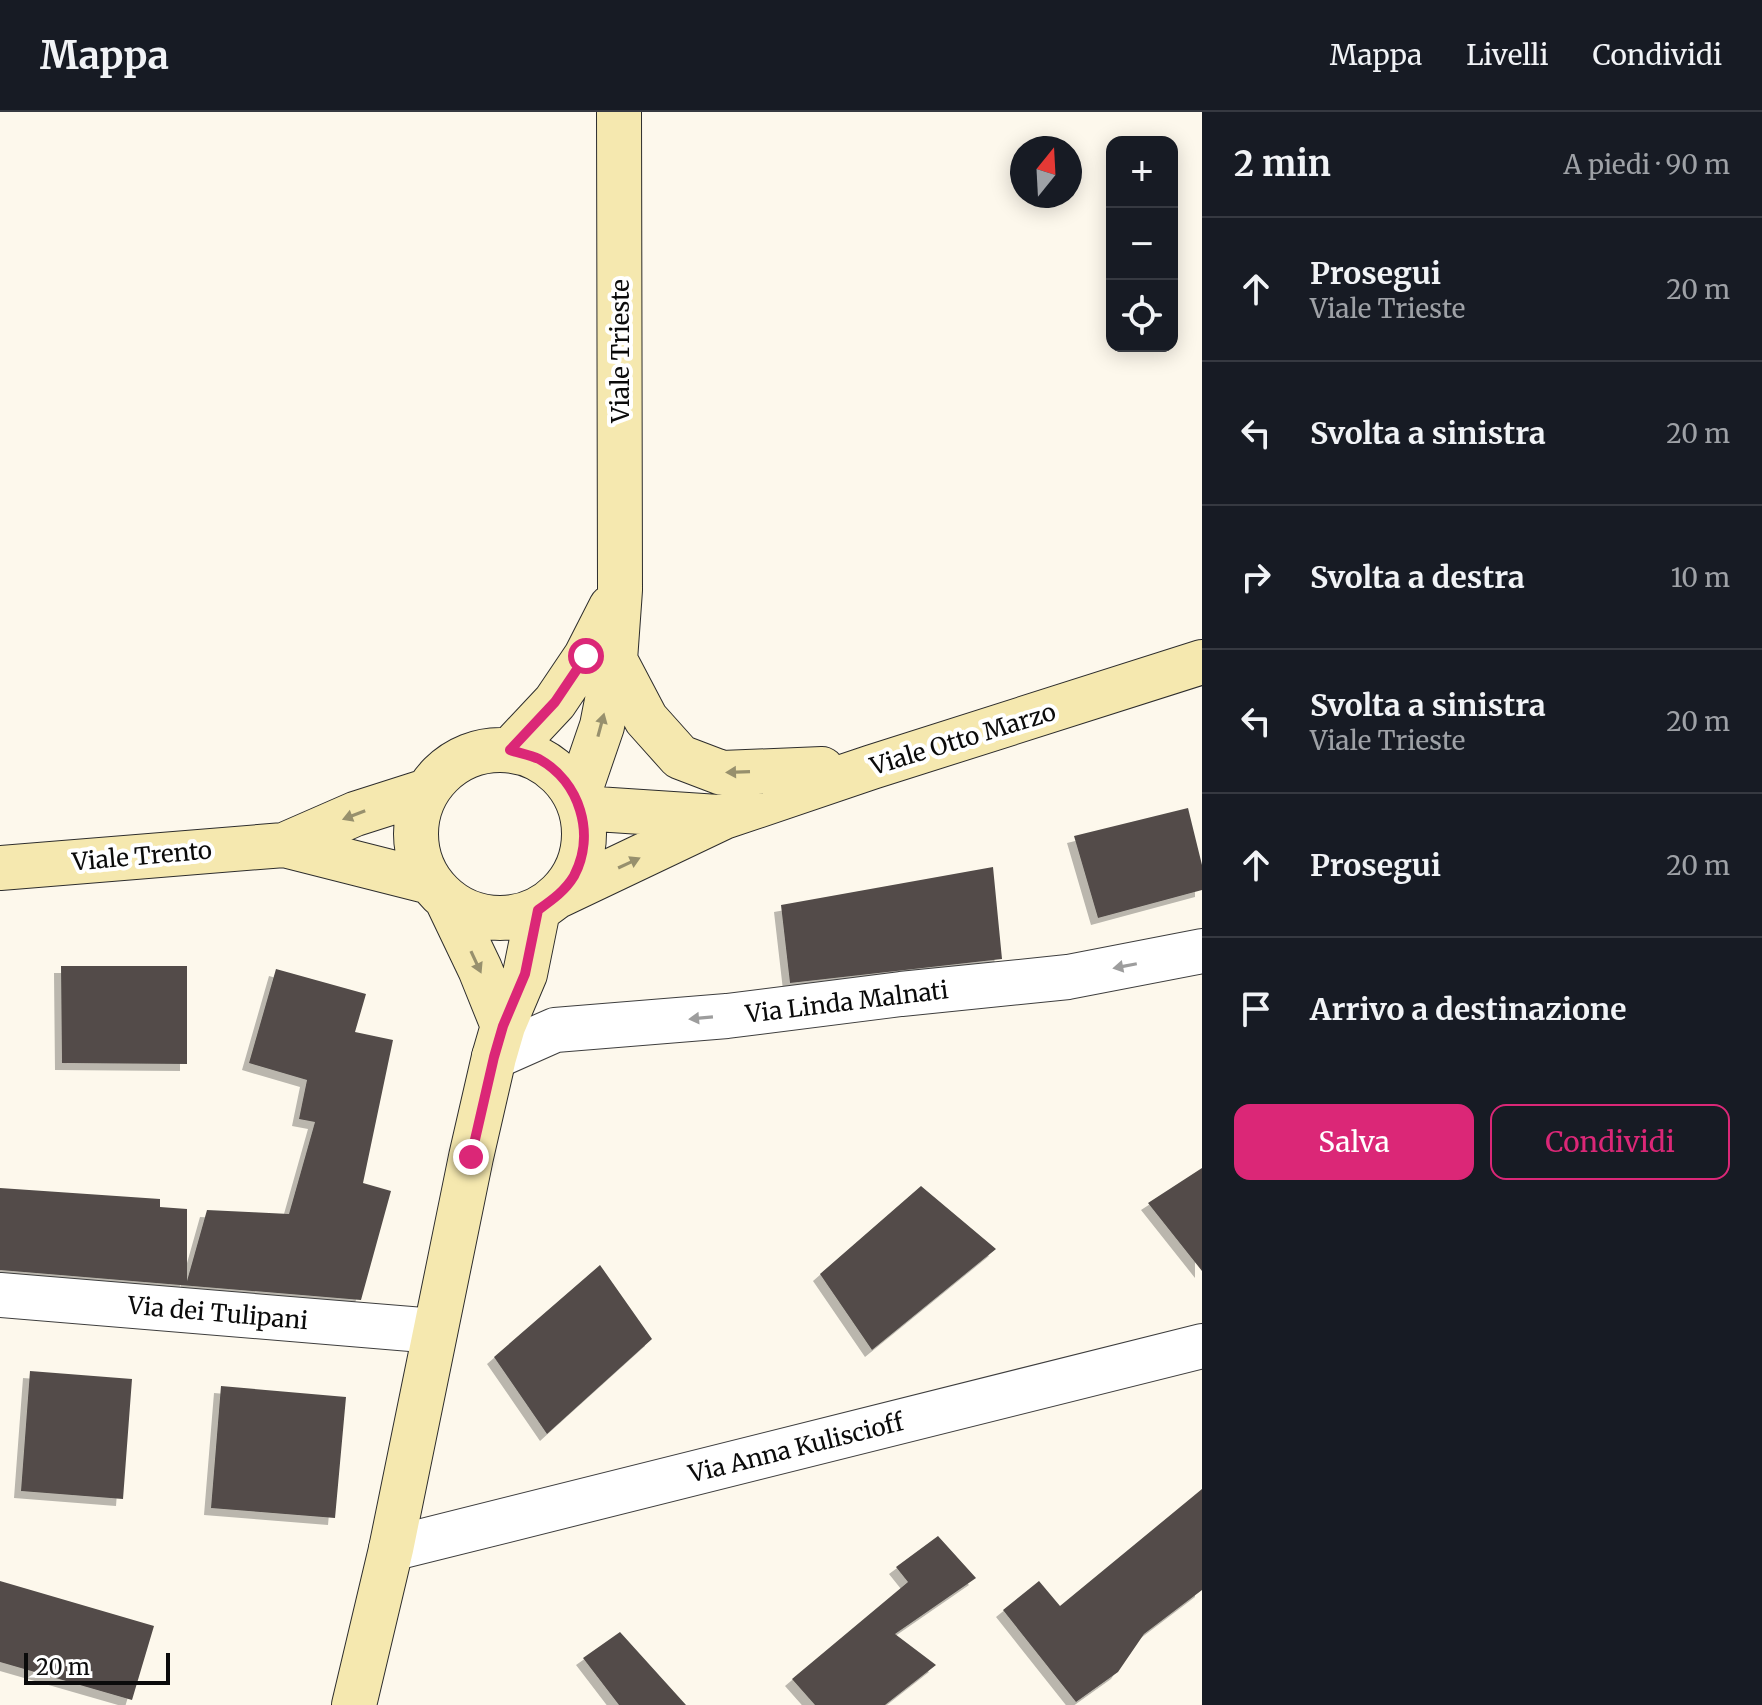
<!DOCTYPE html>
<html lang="it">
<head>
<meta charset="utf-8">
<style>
  :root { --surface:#171b24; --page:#242831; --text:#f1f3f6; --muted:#9ea1a6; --line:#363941; --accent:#db2777 }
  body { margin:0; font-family:Merriweather,serif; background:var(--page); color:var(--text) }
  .controls { position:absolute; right:24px; top:24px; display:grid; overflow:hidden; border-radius:16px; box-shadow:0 4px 20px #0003 }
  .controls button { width:72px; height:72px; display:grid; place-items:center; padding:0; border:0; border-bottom:2px solid var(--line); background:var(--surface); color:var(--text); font:40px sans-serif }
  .compass { position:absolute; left:1010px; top:24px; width:72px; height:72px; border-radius:50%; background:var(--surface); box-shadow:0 4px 20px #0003; rotate:18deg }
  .scale { position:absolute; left:24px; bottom:20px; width:146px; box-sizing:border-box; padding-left:8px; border:4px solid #0b0b0b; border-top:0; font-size:22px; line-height:28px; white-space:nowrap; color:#0b0b0b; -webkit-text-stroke:6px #fff; paint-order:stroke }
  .stop { position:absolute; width:24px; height:24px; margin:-18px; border:6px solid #db2777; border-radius:50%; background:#fff }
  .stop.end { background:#db2777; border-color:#fff; box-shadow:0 2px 8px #0008 }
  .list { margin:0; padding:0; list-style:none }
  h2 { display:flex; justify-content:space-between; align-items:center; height:104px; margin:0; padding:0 32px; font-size:34px }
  h2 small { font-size:26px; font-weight:400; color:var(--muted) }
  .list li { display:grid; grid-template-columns:52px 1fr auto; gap:24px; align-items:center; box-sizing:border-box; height:144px; padding:0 32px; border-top:2px solid var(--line) }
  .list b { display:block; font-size:30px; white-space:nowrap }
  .list p { margin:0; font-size:26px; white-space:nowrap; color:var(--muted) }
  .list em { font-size:26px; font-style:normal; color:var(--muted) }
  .actions { display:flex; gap:16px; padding:24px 32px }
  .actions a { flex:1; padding:18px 0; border:2px solid var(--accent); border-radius:16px; text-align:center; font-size:28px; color:var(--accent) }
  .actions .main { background:var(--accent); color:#fff }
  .icon { flex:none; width:44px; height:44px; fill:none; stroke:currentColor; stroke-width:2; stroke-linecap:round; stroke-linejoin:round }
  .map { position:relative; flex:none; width:1202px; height:1593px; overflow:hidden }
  header { display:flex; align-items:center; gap:48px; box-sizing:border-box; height:112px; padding:0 40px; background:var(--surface); border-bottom:2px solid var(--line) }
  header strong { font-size:38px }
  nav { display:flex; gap:44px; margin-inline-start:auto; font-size:28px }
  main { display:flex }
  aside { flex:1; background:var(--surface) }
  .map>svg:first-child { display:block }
  .building { fill:#524c49; filter:url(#shadow) }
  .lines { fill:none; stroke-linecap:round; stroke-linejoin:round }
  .street-casing { stroke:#3e3e3e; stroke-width:46 }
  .secondary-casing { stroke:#2d2d2d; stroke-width:46 }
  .street { stroke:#fff; stroke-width:44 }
  .secondary { stroke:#f5e8af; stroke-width:44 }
  .oneway { fill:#97906d }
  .oneway2 { fill:#9d9d9d }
  .route { stroke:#db2777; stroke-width:10 }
  .labels { text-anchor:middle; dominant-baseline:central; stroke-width:8; stroke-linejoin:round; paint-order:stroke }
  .street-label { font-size:24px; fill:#0b0b0b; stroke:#fff }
</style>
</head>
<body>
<header>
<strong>Mappa</strong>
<nav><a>Mappa</a><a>Livelli</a><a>Condividi</a></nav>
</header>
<main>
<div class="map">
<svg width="1202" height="1593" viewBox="0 0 1202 1593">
  <defs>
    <filter id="shadow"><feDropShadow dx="-7" dy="7" stdDeviation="0" flood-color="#0004"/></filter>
  </defs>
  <rect width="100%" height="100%" fill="#fdf8ec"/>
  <path class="building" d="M1188 696 1202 753V778L1098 806 1074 724Z
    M993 755 1002 847 790 871 781 793Z
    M61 854H187V952L62 951Z
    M276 857 366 882 355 920 393 928 363 1071 391 1079 361 1188 0 1158V1076L160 1087V1095L187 1097V1169L207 1098 289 1102 315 1010 299 1007 307 968 249 951Z
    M1202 1056V1159L1148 1091Z
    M921 1074 996 1137 872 1238 820 1162Z
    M600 1153 652 1227 547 1322 494 1245Z
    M30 1259 132 1267 123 1387 21 1379Z
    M221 1274 346 1285 335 1406 211 1396Z
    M1202 1377V1478L1144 1522 1118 1560 1076 1590 1003 1498 1039 1469 1060 1494Z
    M938 1424 976 1466 895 1522 936 1553 885 1593H815L792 1567 908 1470 896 1455Z
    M0 1469 154 1514 132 1588 0 1550Z
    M620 1520 686 1593H619L583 1546Z"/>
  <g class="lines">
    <defs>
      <path id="street" d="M494 945 555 918 727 904 901 882 1068 865 1202 839
        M0 1183 435 1219
        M391 1437 1202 1234"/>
      <path id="secondary" d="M615 548 646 607 680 645 722 661 822 657
        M416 722a84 84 0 1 1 168 0a84 84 0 1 1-168 0Z
        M510 638 555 590 586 544 611 495
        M577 687 602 614 615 548 620 478 619 0
        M581 696 718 705
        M284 733 430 770
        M0 756 284 733 355 702 427 679
        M558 784 724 705 872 655 1202 550
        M447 788 480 857 503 914
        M354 1593 391 1437 471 1045 494 945 503 914 525 862 538 798"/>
    </defs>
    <use href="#street" class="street-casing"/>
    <use href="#secondary" class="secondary-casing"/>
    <use href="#street" class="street"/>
    <use href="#secondary" class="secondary"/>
  </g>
  <defs><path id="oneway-solid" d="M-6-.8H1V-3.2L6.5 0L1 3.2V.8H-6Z" transform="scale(2)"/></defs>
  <g class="oneway">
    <use href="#oneway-solid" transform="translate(601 613) rotate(-75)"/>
    <use href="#oneway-solid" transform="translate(738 660) rotate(178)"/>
    <use href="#oneway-solid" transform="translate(354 703) rotate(159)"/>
    <use href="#oneway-solid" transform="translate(629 751) rotate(-25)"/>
    <use href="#oneway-solid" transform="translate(476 850) rotate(65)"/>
  </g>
  <g class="oneway2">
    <use href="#oneway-solid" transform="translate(1125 854) rotate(169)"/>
    <use href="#oneway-solid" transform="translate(701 906) rotate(175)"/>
  </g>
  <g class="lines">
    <path class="route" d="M471 1045 494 945 503 914 525 862 538 798C552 788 565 779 574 764 596 722 580 670 539 647 530 643 519 641 510 638L555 590 586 544"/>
  </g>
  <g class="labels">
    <g class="street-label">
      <text transform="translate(620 239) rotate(-90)">Viale Trieste</text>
      <text transform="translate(963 627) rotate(-17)">Viale Otto Marzo</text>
      <text transform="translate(142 744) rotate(-5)">Viale Trento</text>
      <text transform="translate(847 890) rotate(-7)">Via Linda Malnati</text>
      <text transform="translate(218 1201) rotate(5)">Via dei Tulipani</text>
      <text transform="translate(796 1336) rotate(-14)">Via Anna Kuliscioff</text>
    </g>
  </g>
</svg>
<div class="controls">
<button>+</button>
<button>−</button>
<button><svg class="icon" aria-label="locate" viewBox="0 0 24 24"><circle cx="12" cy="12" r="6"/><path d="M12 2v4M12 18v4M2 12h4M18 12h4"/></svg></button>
</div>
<svg class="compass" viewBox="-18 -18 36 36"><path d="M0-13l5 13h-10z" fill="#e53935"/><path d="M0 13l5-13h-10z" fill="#9ea1a6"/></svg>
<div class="scale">20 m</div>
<div class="stop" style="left:586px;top:544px"></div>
<div class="stop end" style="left:471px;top:1045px"></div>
</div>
<aside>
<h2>2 min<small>A piedi · 90 m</small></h2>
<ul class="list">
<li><svg class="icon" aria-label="ahead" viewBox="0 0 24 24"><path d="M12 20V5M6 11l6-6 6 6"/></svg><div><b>Prosegui</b><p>Viale Trieste</p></div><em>20 m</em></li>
<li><svg class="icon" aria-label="left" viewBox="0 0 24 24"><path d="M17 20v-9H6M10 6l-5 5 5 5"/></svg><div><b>Svolta a sinistra</b></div><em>20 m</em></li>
<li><svg class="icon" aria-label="right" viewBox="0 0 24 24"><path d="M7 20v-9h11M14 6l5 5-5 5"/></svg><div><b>Svolta a destra</b></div><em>10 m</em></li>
<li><svg class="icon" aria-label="left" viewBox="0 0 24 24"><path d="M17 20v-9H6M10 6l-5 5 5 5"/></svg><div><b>Svolta a sinistra</b><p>Viale Trieste</p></div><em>20 m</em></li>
<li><svg class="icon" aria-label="ahead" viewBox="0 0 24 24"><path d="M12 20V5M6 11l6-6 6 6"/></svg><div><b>Prosegui</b></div><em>20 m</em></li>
<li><svg class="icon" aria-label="arrive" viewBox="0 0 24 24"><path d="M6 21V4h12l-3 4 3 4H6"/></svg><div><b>Arrivo a destinazione</b></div></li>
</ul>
<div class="actions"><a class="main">Salva</a><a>Condividi</a></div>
</aside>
</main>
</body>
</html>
